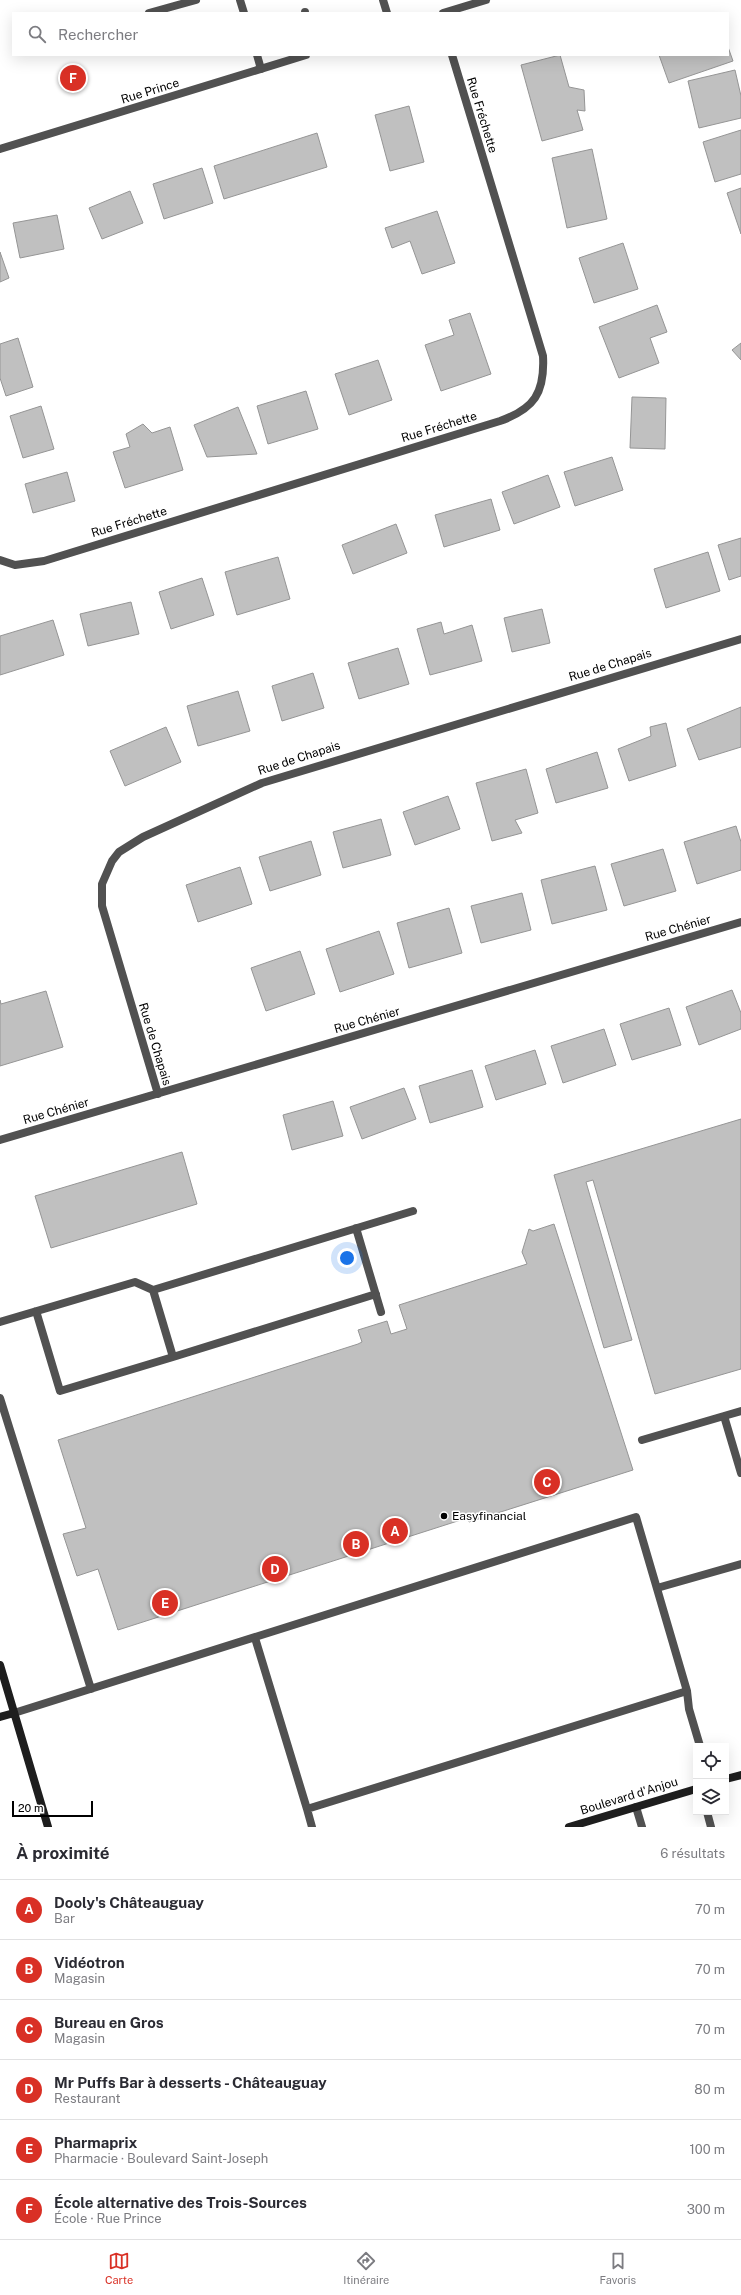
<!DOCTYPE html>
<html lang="fr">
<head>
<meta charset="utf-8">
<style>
  :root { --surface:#fff; --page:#f2f2f3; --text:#2b2b33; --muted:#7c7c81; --line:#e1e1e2; --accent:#d93025 }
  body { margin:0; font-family:"Public Sans",sans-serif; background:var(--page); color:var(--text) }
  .controls { position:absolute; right:12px; bottom:12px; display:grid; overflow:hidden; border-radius:0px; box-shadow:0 4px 16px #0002 }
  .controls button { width:36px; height:36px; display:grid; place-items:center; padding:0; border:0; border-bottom:1px solid var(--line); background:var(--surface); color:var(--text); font:20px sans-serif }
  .scale { position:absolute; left:12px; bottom:10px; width:81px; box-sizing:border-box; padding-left:4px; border:2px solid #000; border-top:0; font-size:11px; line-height:14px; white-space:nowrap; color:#000; -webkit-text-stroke:3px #fff; paint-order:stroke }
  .you { position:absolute; left:347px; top:1258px; width:14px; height:14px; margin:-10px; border:3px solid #fff; border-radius:50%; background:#1a73e8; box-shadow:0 0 0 6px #1a73e833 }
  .badge { display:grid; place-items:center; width:26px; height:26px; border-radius:50%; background:var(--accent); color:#fff; font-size:13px; font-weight:700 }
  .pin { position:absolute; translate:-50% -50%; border:2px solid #fff; box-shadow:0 1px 4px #0006 }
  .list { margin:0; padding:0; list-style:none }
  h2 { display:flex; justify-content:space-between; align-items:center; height:52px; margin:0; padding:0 16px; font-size:17px }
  h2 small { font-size:13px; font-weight:400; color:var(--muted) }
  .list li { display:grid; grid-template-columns:26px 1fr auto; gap:12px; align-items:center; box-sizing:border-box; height:60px; padding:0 16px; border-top:1px solid var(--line) }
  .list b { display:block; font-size:15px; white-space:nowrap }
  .list p { margin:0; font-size:13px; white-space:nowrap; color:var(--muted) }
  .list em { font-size:13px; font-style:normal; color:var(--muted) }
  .icon { flex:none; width:22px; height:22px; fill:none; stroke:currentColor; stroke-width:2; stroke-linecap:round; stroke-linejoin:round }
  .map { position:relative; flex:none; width:741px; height:1827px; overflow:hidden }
  .search { position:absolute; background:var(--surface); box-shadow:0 4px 16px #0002; left:12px; right:12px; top:12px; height:44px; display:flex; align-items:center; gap:10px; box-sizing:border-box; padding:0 14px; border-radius:0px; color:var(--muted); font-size:15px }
  .sheet { height:412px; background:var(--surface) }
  nav { display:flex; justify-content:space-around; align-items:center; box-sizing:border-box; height:56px; border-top:1px solid var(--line); background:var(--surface); font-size:11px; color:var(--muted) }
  nav a { display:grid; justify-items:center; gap:2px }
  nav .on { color:var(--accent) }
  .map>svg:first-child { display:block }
  .building { fill:#c0c0c0; stroke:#959595 }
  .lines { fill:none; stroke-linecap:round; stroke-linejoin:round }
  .lane { stroke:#515151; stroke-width:8 }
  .street { stroke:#515151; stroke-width:8 }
  .secondary { stroke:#1e1e1e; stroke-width:8 }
  .poi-dot { fill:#000; stroke:#fff; stroke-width:1.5 }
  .labels { text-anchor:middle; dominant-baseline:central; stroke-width:3; stroke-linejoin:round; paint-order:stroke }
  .street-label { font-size:12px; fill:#000; stroke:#fff }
  .poi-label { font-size:12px; fill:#000; stroke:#fff; text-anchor:start }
</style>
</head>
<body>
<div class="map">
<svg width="741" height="1827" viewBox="0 0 741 1827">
  <rect width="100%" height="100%" fill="#fff"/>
  <path class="building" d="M728 47 733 61 669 83 659 55H728Z
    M560 55 569 87 584 90 585 111 577 110 583 130 542 141 521 65Z
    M735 70 741 96V118L699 128 688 81Z
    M409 106 424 162 390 171 375 115Z
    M741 130V174L715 182 703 142Z
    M317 133 327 167 224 199 214 166Z
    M592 149 607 219 567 228 552 158Z
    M202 168 213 203 164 219 153 184Z
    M741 188V234L727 193Z
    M130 191 143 223 102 239 89 208Z
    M437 211 455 263 422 274 410 241 392 248 385 228Z
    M57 215 64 249 20 258 13 223Z
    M623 243 638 289 594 303 579 258Z
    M0 252 9 278 0 282Z
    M657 305 667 332 650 338 659 363 619 378 599 327Z
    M470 313 491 374 441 391 425 345 454 335 449 320Z
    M18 338 33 387 6 396 0 378V344Z
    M741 343V360L732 350Z
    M378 360 392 400 349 415 335 374Z
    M306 391 318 429 268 444 257 406Z
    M632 397 666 398 665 449 630 448Z
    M41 406 54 449 23 458 10 416Z
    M238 407 257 454 207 457 194 425Z
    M143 424 152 433 170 427 183 470 125 488 113 452 130 447 126 434Z
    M612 457 623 490 575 506 564 472Z
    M67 472 75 501 33 513 25 484Z
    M548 475 560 507 514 524 502 492Z
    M491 499 500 530 444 547 435 515Z
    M396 524 407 553 353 574 342 545Z
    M741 538V576L729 580 718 545Z
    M708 552 720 591 666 608 654 569Z
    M278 557 290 599 237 615 225 572Z
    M202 578 214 615 171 629 159 592Z
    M131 602 139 634 88 646 80 614Z
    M542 609 550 643 512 652 504 618Z
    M53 620 64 655 0 675V636Z
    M441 622 444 634 472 625 482 661 430 675 417 629Z
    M398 648 409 684 359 699 348 663Z
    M313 673 324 708 282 721 272 686Z
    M238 691 250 731 198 746 187 706Z
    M741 707V747L699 760 687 729Z
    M666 723 676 766 629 781 618 749 651 736 650 727Z
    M166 727 181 762 125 786 110 751Z
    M597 752 608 788 556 803 546 769Z
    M526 769 538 813 515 820 522 833 492 841 476 783Z
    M448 796 460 829 415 845 403 812Z
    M381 819 391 855 343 868 333 832Z
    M736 826 741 842V870L697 884 684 842Z
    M311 841 321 875 270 891 259 857Z
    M663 849 676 891 624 906 611 864Z
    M595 866 607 910 552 924 541 880Z
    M240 867 252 904 198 922 186 885Z
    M522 893 531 930 481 943 471 906Z
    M449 908 462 953 409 968 397 923Z
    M379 931 394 974 340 992 326 949Z
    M300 951 315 994 266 1011 251 968Z
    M732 990 741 1013V1029L699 1045 686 1007Z
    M46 991 63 1047 0 1066V1000L1 1004Z
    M669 1008 681 1045 632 1060 620 1024Z
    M604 1029 616 1065 563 1083 551 1046Z
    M535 1050 546 1084 496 1100 485 1066Z
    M472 1070 483 1107 430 1123 419 1086Z
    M404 1088 416 1119 362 1139 350 1107Z
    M333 1101 343 1136 292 1150 283 1115Z
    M741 1119V1369L655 1394 593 1180 586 1182 632 1340 604 1348 554 1175Z
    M182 1152 197 1204 51 1248 35 1196Z
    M554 1224 633 1470 469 1522 467 1518 118 1630 98 1569 77 1576 63 1534 86 1528 58 1440 358 1344 362 1342 358 1330 387 1321 391 1334 407 1329 399 1305 527 1264 522 1252 529 1229 533 1231Z"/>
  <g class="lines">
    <path class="lane" d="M240 0 244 13
      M383 0 387 13
      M305 12V13
      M149 13 196 0
      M257 55 261 69
      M356 1228 381 1312
      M153 1290 413 1211
      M0 1322 135 1282 153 1290 173 1357 60 1391 36 1311
      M173 1357 376 1294
      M0 1398 91 1689
      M741 1411 724 1416 741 1473
      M642 1440 724 1416
      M657 1588 741 1564
      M255 1638 307 1809 687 1691
      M14 1713 636 1517 687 1691 689 1709 700 1746
      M636 1807 642 1827
      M307 1809 312 1827
      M707 1812 711 1827"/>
    <path class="street" d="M443 13 486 0
      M0 149 306 55
      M0 560 15 565 44 561 500 421C534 409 545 393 543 356L452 55
      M158 1094 102 906V884L112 861 119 852 143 837 262 783 741 639
      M0 1140 741 922"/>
    <path class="secondary" d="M0 1665 48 1827
      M0 1717 14 1713
      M726 1779 741 1775
      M569 1827 696 1789"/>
  </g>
  <circle class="poi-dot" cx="444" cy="1516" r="4"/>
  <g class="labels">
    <g class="street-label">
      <text transform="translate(150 91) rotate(-17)">Rue Prince</text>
      <text transform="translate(482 115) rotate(73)">Rue Fréchette</text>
      <text transform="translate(439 427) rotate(-17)">Rue Fréchette</text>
      <text transform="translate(129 522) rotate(-17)">Rue Fréchette</text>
      <text transform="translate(610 665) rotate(-17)">Rue de Chapais</text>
      <text transform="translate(299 758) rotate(-18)">Rue de Chapais</text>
      <text transform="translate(678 928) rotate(-16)">Rue Chénier</text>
      <text transform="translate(367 1020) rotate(-16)">Rue Chénier</text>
      <text transform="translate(155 1044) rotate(73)">Rue de Chapais</text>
      <text transform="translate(56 1111) rotate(-16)">Rue Chénier</text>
      <text transform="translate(629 1796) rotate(-17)">Boulevard d'Anjou</text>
    </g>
    <g class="poi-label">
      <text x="452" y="1516">Easyfinancial</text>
    </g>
  </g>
</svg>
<div class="controls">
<button><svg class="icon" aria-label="locate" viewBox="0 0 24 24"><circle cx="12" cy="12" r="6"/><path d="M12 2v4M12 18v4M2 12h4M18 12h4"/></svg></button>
<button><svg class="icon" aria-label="layers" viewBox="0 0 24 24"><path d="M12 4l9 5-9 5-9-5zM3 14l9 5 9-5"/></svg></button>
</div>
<div class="scale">20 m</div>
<div class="you"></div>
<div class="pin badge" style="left:395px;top:1531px">A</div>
<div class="pin badge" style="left:356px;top:1544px">B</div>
<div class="pin badge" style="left:547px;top:1482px">C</div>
<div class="pin badge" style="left:275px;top:1569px">D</div>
<div class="pin badge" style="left:165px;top:1603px">E</div>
<div class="pin badge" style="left:73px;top:78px">F</div>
<div class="search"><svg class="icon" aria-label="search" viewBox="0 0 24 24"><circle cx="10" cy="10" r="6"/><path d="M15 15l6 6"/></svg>Rechercher</div>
</div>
<section class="sheet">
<h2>À proximité<small>6 résultats</small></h2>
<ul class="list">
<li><span class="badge">A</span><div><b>Dooly's Châteauguay</b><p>Bar</p></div><em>70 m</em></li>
<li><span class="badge">B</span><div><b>Vidéotron</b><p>Magasin</p></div><em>70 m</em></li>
<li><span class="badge">C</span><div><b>Bureau en Gros</b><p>Magasin</p></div><em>70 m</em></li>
<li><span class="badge">D</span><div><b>Mr Puffs Bar à desserts - Châteauguay</b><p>Restaurant</p></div><em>80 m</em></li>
<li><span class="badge">E</span><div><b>Pharmaprix</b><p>Pharmacie · Boulevard Saint-Joseph</p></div><em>100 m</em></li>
<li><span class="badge">F</span><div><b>École alternative des Trois-Sources</b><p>École · Rue Prince</p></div><em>300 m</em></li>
</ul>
</section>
<nav>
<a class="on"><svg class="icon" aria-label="map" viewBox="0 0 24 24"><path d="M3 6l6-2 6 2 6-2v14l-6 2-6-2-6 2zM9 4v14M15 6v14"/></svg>Carte</a>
<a><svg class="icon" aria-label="directions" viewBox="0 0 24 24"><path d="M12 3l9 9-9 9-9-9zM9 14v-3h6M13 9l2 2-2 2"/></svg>Itinéraire</a>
<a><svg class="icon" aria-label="saved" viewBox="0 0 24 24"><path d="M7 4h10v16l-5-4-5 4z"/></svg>Favoris</a>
</nav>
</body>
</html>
